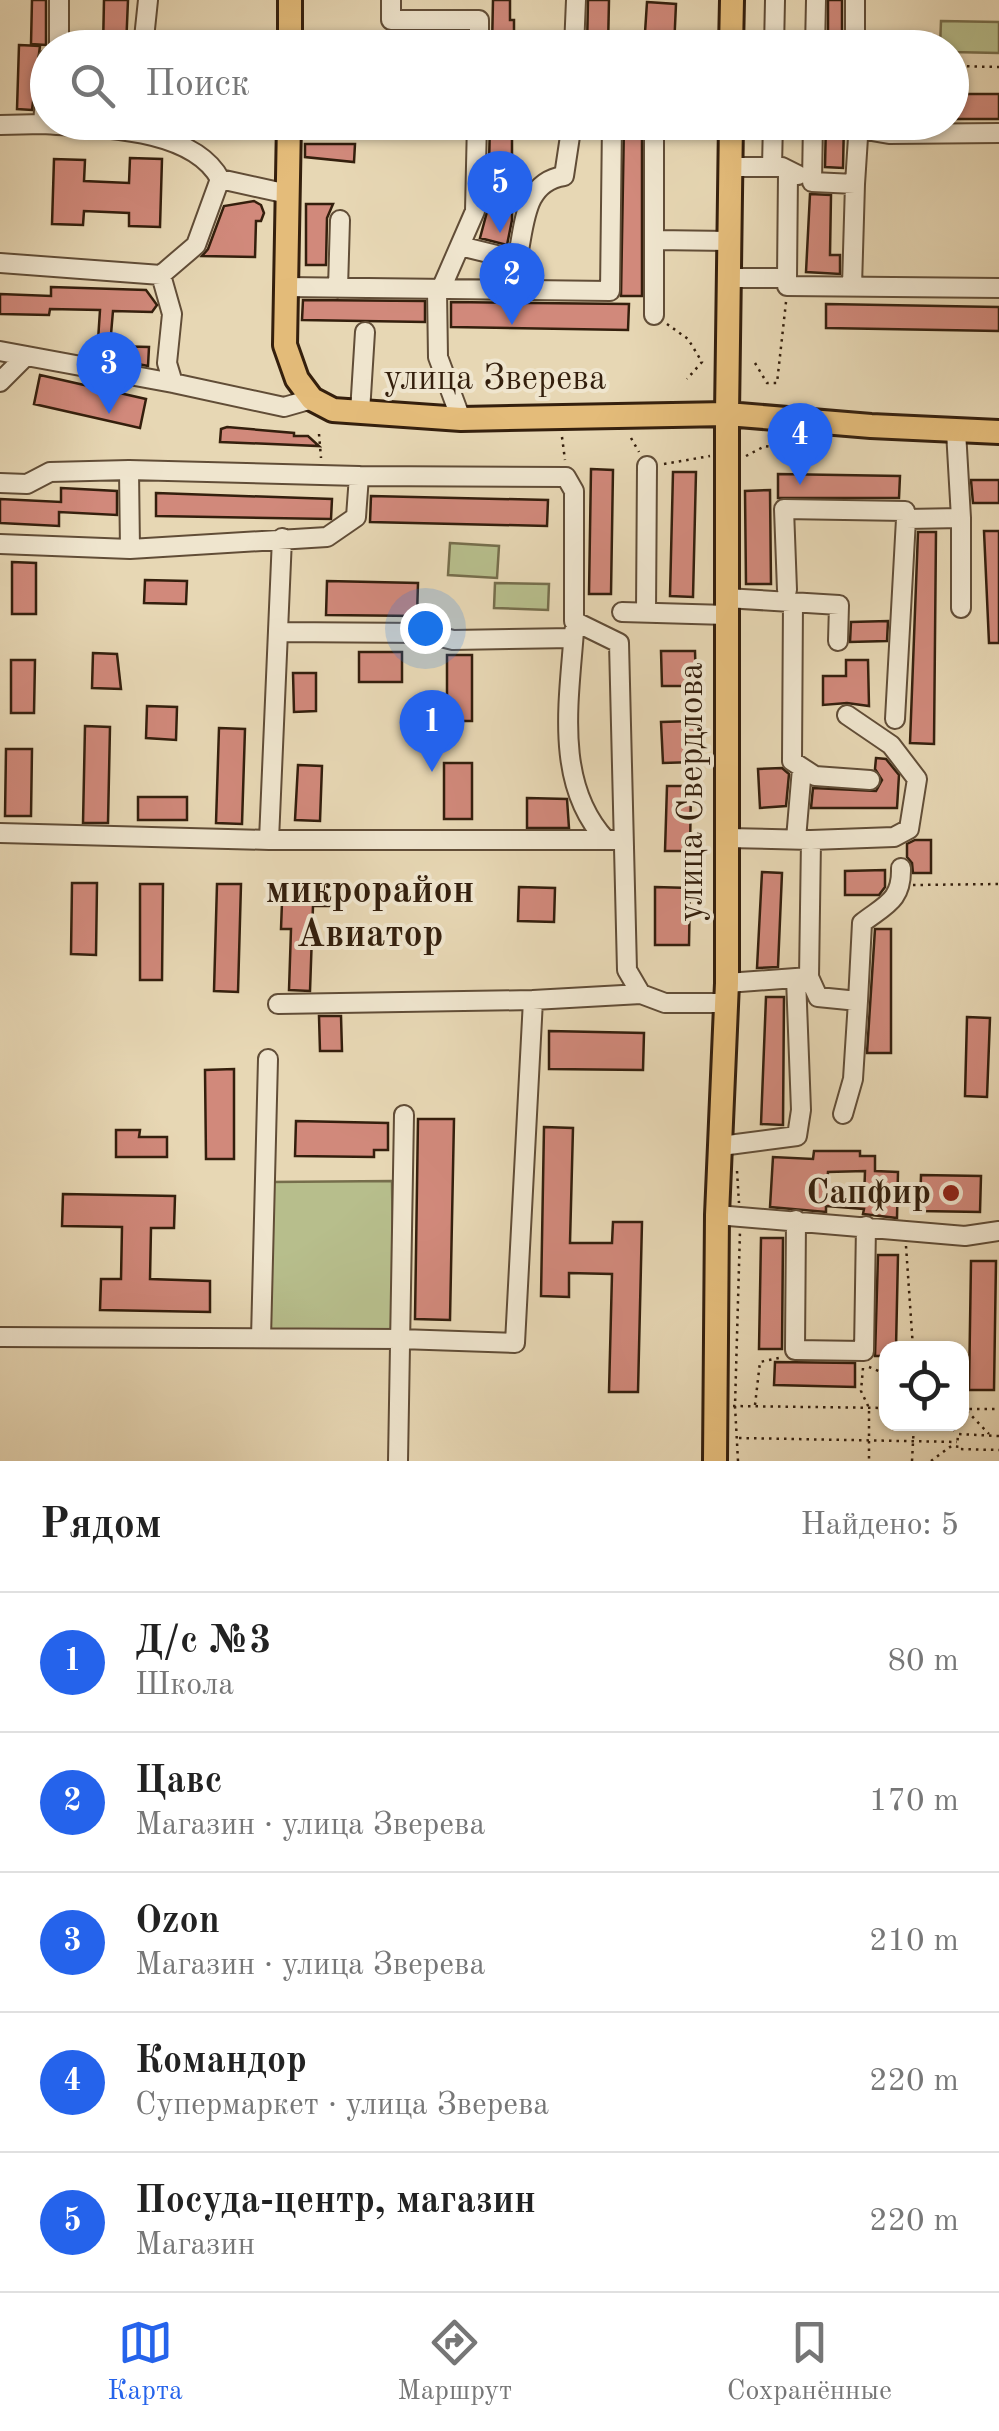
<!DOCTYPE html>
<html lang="ru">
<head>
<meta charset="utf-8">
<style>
  :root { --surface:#fff; --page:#f2f2f2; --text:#222; --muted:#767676; --line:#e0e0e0; --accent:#2563eb }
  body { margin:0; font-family:"Old Standard TT",serif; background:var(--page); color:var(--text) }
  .controls { position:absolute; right:30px; bottom:30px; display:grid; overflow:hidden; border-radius:20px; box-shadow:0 2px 8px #0004 }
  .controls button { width:90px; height:90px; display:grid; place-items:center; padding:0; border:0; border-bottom:2px solid var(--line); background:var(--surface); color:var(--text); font:50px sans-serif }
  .you { position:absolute; left:425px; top:628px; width:35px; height:35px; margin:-25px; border:8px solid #fff; border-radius:50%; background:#1a73e8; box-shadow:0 0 0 15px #1a73e833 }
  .badge { display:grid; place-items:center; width:65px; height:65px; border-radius:50%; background:var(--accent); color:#fff; font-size:32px; font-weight:700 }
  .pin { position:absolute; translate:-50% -82px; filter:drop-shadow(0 2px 5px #0008) }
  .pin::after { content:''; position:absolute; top:52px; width:35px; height:30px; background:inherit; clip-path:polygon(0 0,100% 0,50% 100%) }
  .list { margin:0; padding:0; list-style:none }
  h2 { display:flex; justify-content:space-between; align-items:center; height:130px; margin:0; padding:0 40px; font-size:42px }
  h2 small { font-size:32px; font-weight:400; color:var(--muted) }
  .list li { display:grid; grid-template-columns:65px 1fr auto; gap:30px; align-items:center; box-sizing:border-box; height:140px; padding:0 40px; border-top:2px solid var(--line) }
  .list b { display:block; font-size:38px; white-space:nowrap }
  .list p { margin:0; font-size:32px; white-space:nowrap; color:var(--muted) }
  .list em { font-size:32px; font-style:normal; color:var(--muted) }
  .icon { flex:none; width:55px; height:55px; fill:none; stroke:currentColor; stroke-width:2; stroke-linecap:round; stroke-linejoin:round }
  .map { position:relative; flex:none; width:999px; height:1461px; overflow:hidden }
  .search { position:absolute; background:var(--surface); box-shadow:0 2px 8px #0004; left:30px; right:30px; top:30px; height:110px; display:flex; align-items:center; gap:25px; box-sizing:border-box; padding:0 35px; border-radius:55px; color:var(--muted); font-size:38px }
  .sheet { height:830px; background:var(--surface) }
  nav { display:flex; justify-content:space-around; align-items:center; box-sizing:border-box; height:140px; border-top:2px solid var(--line); background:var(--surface); font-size:28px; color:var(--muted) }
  nav a { display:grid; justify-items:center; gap:5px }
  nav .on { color:var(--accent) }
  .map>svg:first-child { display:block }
  .green { fill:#b7be8c; stroke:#766e4c; stroke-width:2.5 }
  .building { fill:#d1897b; stroke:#341f0d; stroke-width:2.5; fill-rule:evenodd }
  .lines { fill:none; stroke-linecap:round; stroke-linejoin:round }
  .minor-casing { stroke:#614d37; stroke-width:22 }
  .major-casing { stroke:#341f0d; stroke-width:28 }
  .path { stroke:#341f0d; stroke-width:2.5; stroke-dasharray:2.5 5; stroke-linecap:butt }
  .minor { stroke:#efe5ce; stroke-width:18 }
  .major { stroke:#e4bc7a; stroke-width:22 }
  .poi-dot { fill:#8f2418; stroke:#efe5ce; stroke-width:4 }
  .labels { text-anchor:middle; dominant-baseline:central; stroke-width:8; stroke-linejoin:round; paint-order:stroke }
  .street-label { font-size:35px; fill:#341f0d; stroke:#efe5ce }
  .poi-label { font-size:35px; font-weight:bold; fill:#341f0d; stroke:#efe5ce; text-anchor:end }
  .neighbourhood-label { font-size:38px; font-weight:bold; fill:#341f0d; stroke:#efe5ce }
</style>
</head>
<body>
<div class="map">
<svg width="999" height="1461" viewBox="0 0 999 1461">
  <rect width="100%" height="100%" fill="#e7d7b4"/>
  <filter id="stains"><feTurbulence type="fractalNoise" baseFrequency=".002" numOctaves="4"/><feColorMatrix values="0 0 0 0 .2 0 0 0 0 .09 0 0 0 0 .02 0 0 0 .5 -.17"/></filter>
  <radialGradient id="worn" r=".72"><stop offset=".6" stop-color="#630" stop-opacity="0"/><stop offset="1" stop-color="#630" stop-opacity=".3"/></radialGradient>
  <path class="green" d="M941 21 999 22V53L952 52V48L940 47Z
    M450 543 499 546 497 578 448 575Z
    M495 583 549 584 548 610 494 608Z
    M392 1181 394 1331 268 1329 270 1182Z"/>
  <path class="building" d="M32 0H46V45L31 44Z
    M104 0H128L126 48H103Z
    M493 0H510V20H514V48H492Z
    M588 0H609L608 48H587Z
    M828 0H842V48H828Z
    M647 2 676 4 674 48H644Z
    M19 45 40 46 32 110 17 109Z
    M952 94H999V119H952Z
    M490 122H512V220L507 245 480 238 488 208Z
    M826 122H844L843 168 825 167Z
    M624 123H642V296H621Z
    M305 144H355L354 162 305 157Z
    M130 158 162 159 160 227 129 226V213L84 211 83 225 52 224 54 159 85 160 84 181 129 183Z
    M810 194 831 195 830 255H840V274L806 272Z
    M254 201 261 205 264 213 261 221H256L255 257 202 256 208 249 224 206Z
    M306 204H333L327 218 326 265H306Z
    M51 287 146 290 157 305 152 312 113 311 110 346 149 347 148 366 97 356 100 310 50 309 49 315 0 314V294L51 296Z
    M303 300 425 301V322L302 320Z
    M451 302 629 304 628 330 451 327Z
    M826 304 999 307V331L826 328Z
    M40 375 146 399 140 428 34 404Z
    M227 427 294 433V436H308L319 446 220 442 221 429Z
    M591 469 613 470 611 594H589Z
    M673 472H696L693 597 670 596Z
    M778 474 900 476 899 498H778Z
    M971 480H999V503H973Z
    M61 488 117 491V515L59 512V526L0 523V499L61 502Z
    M770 490 771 584H746L745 491Z
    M156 493 332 499 331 519 156 516Z
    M371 496 548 500 547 526 370 522Z
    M984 531H999V643H989Z
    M918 532H936L934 744 910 743Z
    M12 562 36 563V614H12Z
    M145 580 187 581 186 604 144 603Z
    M327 581 418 583 417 616 326 615Z
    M888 621 887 641 850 642 851 622Z
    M661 651H695L696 686H662Z
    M359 652H402V682H359Z
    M93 653 117 654 121 689 92 688Z
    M447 655H472V721H447Z
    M11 660H35L34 713H11Z
    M846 660H868L869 706 847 703 823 705V676H846Z
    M293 673H316V711L294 712Z
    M147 706 177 707 176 740 146 738Z
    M694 721 695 762 663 763 661 722Z
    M85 726 110 727 108 823H83Z
    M219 728 245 729 242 824 216 823Z
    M6 749H32L31 816H5Z
    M876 758 886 759 899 775 897 808H811L813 788 876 791 882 780 875 769Z
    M444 763H472V819H444Z
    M298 765 322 766 320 821 295 820Z
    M782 768 789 774 786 806 760 808 758 769Z
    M667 786H691L690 851H665Z
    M138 797H187V820H138Z
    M527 798 567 799 569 828H527Z
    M915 840H931V873H913L912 863 907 857V844Z
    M885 870V887L879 895H845V871Z
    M762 872 782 873 778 967 757 968Z
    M72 883H97L96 955 71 954Z
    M140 884H163L162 980H140Z
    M217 884H241L238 992 214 991Z
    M292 884H313V896H329V906H313L310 991 289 990 291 929H281L282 902H292Z
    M519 887 555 888 554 922 518 921Z
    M655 887 690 888 689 945H655Z
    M875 929H891V1053H867Z
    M766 997H784L783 1125 761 1124Z
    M319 1016H341L342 1051H320Z
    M967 1017 990 1018 987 1097 965 1096Z
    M549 1031 644 1033 643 1070 549 1069Z
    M234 1069V1159H206L205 1070Z
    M418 1119H454L450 1320 415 1319Z
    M296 1121 388 1123V1150H374V1157L295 1156Z
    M544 1127 573 1128 570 1243H612L613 1222H642L638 1392H609L612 1274 569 1273V1297L541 1296Z
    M116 1130H140L139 1137H167V1157H116Z
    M814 1151H860V1156H875V1171L898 1172 897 1218 863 1214 864 1209 826 1206V1212L770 1207 773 1157 813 1159ZM865 1171 864 1200 826 1197 828 1172Z
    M921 1175 981 1176 980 1212 920 1211Z
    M63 1194 175 1196 174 1228H151L150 1279 210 1281V1312L100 1310 101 1279H121L122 1227 62 1226Z
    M761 1238H783L782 1349H759Z
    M878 1255H898L896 1348H886V1356H875Z
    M971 1261H996L994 1390H969Z
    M775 1362 855 1363V1387L774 1385Z"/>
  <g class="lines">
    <defs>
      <path id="minor" d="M59 0V48
        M391 0V20H479V48
        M855 0V48
        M143 48 148 0
        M574 48 576 0
        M774 48 775 0
        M815 48 816 0
        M813 122 812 182 855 184 859 122
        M43 124C97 128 192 127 220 179
        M0 125 43 124 48 59
        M860 129 889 134 999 133
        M731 167H782L798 175
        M772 167 773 122
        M655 240 729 241
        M460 246 517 260C525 226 523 182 564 176L572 123
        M0 263 161 275 172 314 167 363 173 383
        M161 275 196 245 220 179 288 194
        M728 278H787V286L999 288
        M787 278 788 173
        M852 286 855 184
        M286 287 610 291 612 123 572 122
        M338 288 340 220
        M441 289 475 211 477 122
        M437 290 438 357 461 419
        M654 315V122
        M0 351 173 383 284 407 312 399
        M0 382 26 356
        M360 412 365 332
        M0 483 27 484 50 472 129 470 359 476 566 477 574 491V621L619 643 627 970 641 994 665 1003H726
        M961 518V608
        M0 544 130 549 129 470
        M130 549 327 537 356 517 359 476
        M787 590 784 509 905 511 906 519
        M726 598 839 605 838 641
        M793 602 792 761 815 776 870 780
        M622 612 727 615
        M646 612 647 466
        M574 631C569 701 554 784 606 840
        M278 632 425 633 453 640 573 638
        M895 719 906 519 961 518 956 431
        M0 833 269 840H622
        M796 839 802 768
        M269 840 282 538
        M811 840 894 837 909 829 917 779 891 745 847 715
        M809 977 818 997 858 1001 862 923C885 905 902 901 901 868
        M727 983 809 977 811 840 728 838
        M278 1004 533 1000
        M843 1114 853 1079 858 1001
        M721 1146 797 1136 801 1110 796 978
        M717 1215 965 1236 999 1231
        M796 1220 795 1350 864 1351 866 1226
        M0 1337 400 1339 515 1343 533 1000 641 994
        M261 1338 268 1059
        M398 1461 404 1115"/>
      <path id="major" d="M290 48V0
        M731 48 732 0
        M289 122 285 345 297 379 312 399 333 410 461 419 727 414 871 426 999 432
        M715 1461 717 1215 727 983V414L731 122"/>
    </defs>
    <use href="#minor" class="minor-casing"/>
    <use href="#major" class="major-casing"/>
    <path class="path" d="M869 40 884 48
      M952 66 999 67
      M667 324 688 339 702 362 687 379
      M755 363 767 383H777L786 302
      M319 434 321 458
      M562 437 565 460
      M631 438 639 452
      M746 456 765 446 792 450
      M664 464 710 456
      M913 885 999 884
      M737 1171 739 1203
      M906 1246 913 1348
      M869 1367 886 1374
      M863 1368 861 1391 869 1408V1461
      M755 1405 760 1362 783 1357
      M733 1406 886 1408
      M962 1409H999
      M967 1411 989 1434
      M947 1424 957 1433
      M999 1436 958 1434 957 1449 999 1450
      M739 1438 957 1442
      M738 1461 735 1406 740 1231
      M912 1461 914 1424
      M931 1461 954 1444"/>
    <use href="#minor" class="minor"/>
    <use href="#major" class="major"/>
  </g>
  <circle class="poi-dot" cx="951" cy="1193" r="10"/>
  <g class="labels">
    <g class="street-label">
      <text x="495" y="379">улица Зверева</text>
      <text transform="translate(692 792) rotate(-90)">улица Свердлова</text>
    </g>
    <g class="poi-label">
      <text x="931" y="1193">Сапфир</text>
    </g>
    <g class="neighbourhood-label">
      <text x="370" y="892">микрорайон<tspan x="370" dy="44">Авиатор</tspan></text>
    </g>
  </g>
  <rect width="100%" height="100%" filter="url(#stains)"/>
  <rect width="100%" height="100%" fill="url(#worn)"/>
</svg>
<div class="controls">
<button><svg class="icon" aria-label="locate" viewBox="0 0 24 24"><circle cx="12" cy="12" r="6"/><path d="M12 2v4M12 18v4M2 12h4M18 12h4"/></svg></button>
</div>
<div class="you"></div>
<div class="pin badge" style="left:432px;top:772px">1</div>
<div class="pin badge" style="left:512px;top:325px">2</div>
<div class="pin badge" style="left:109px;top:414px">3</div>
<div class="pin badge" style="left:800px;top:485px">4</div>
<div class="pin badge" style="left:500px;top:233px">5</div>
<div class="search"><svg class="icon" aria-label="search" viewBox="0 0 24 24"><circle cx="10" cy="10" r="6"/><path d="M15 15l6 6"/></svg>Поиск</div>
</div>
<section class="sheet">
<h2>Рядом<small>Найдено: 5</small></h2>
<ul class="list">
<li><span class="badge">1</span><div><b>Д/с №3</b><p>Школа</p></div><em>80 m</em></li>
<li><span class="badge">2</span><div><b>Цавс</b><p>Магазин · улица Зверева</p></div><em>170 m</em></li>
<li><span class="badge">3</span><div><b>Ozon</b><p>Магазин · улица Зверева</p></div><em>210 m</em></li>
<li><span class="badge">4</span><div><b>Командор</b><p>Супермаркет · улица Зверева</p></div><em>220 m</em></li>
<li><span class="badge">5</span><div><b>Посуда-центр, магазин</b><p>Магазин</p></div><em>220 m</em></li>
</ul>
</section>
<nav>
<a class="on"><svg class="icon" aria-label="map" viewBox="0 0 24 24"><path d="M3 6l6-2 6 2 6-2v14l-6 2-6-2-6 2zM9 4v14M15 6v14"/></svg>Карта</a>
<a><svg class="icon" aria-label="directions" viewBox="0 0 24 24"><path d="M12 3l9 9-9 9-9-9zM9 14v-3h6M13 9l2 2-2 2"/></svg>Маршрут</a>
<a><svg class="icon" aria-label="saved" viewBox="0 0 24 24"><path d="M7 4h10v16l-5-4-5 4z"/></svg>Сохранённые</a>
</nav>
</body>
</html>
